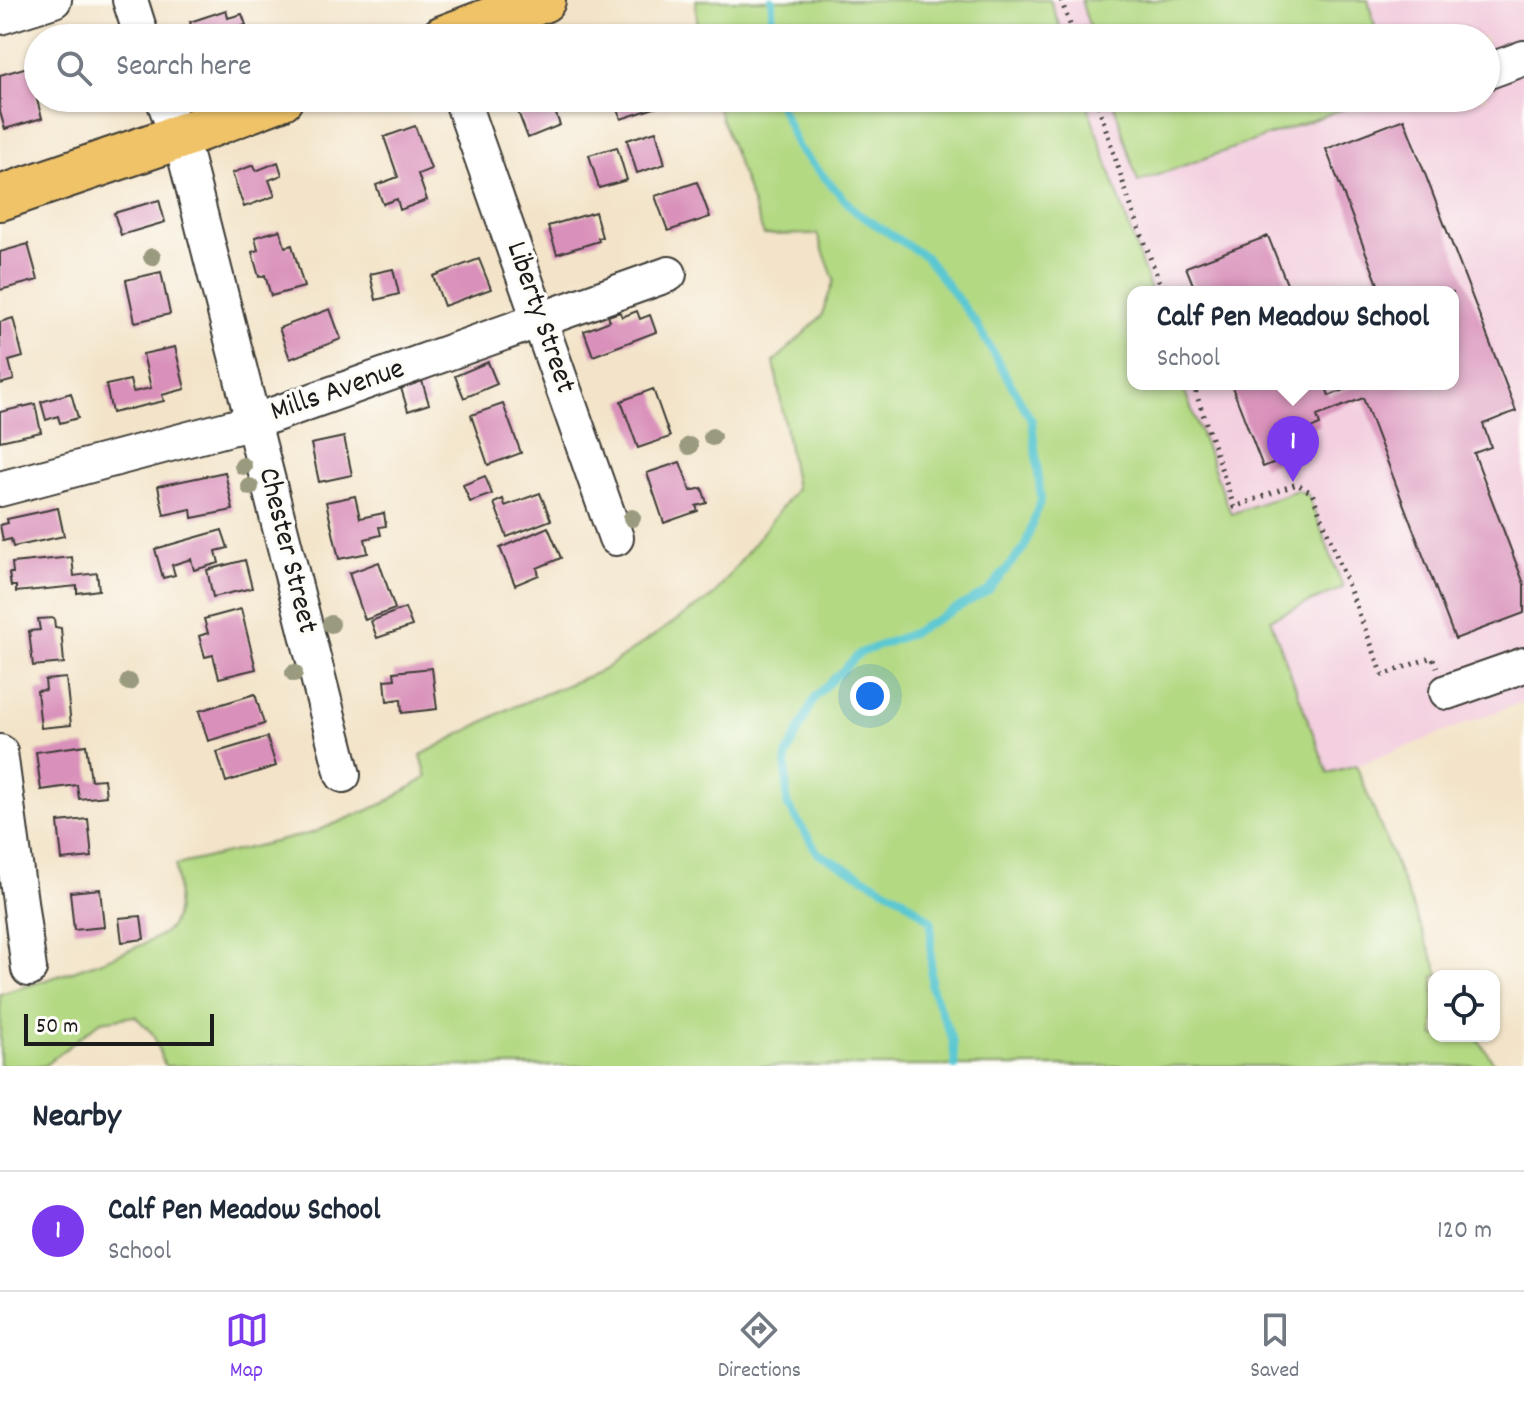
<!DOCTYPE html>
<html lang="en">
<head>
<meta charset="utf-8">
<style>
  :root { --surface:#fff; --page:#f2f2f3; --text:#1f2937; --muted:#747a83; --line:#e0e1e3; --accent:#7c3aed }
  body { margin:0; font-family:Dekko,sans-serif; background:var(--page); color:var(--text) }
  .controls { position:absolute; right:24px; bottom:24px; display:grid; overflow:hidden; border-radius:16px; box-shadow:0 2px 6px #0004 }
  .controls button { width:72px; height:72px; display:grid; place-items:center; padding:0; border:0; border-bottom:2px solid var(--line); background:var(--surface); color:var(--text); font:40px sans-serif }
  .scale { position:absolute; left:24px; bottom:20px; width:190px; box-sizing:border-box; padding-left:8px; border:4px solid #1c1c1c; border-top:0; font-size:22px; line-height:28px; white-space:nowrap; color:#1c1c1c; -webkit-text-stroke:6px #fdfcf7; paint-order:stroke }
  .you { position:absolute; left:870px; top:696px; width:28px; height:28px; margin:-20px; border:6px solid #fff; border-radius:50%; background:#1a73e8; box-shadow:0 0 0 12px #1a73e833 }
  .badge { display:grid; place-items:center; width:52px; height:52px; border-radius:50%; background:var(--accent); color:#fff; font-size:26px; font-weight:700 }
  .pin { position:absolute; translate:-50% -66px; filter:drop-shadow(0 2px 4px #0008) }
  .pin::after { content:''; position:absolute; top:42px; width:28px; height:24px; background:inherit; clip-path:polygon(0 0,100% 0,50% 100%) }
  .popup { position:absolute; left:1127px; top:286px; width:332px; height:104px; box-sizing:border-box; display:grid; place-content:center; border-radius:16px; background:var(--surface); filter:drop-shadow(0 2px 6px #0005); font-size:26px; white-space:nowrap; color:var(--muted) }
  .popup b { font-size:30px; color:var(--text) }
  .popup::after { content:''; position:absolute; left:50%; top:100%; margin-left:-16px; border:16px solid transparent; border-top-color:var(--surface) }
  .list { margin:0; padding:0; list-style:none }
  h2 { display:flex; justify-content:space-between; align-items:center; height:104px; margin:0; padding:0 32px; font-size:34px }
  h2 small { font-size:26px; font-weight:400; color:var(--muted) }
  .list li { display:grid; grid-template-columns:52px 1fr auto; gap:24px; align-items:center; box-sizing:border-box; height:120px; padding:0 32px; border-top:2px solid var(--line) }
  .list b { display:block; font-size:30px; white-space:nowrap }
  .list p { margin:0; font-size:26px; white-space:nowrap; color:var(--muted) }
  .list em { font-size:26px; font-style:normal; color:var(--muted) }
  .icon { flex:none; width:44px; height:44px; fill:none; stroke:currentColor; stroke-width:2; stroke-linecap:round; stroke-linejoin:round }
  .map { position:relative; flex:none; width:1524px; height:1066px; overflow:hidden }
  .search { position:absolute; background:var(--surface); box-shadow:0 2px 6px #0004; left:24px; right:24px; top:24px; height:88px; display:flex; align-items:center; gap:20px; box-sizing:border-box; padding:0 28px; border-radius:44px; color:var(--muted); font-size:30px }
  .sheet { height:224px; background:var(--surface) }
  nav { display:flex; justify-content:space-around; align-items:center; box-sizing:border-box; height:112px; border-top:2px solid var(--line); background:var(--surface); font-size:22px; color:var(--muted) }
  nav a { display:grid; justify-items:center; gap:4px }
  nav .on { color:var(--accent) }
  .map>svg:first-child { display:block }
  .built { fill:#f3cfdf; fill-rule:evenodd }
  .green { fill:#b3d983; stroke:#687a50; stroke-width:2 }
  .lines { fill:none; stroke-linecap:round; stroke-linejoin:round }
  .stream { stroke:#5bc8d1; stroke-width:8 }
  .building { fill:#d990ba }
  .minor-casing { stroke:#3c3a36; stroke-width:38 }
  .major-casing { stroke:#3c3a36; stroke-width:48 }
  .path { stroke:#3c3a36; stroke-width:5; stroke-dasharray:2 6; stroke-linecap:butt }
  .minor { stroke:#fff; stroke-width:34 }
  .major { stroke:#f0c369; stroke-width:44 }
  .tree { fill:#9a9a7e }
  .labels { text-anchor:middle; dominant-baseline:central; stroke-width:7; stroke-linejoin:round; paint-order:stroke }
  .street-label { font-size:30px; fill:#1c1c1c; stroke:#fdfcf7 }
</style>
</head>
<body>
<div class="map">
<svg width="1524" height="1066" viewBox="0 0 1524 1066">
  <rect width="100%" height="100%" fill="#fdfcf7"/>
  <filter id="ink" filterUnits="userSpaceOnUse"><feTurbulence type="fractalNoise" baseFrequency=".0125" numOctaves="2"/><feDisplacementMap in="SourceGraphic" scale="16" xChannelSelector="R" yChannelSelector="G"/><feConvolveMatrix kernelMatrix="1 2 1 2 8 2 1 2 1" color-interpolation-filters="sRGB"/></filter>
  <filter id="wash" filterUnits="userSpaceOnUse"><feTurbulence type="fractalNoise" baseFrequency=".006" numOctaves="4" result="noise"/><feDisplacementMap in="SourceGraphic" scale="32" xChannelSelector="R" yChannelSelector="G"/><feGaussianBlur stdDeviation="1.8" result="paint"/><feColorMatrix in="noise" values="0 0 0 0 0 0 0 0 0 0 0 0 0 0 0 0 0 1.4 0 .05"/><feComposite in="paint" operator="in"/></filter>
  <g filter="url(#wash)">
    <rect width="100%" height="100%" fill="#f3e4c9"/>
    <path class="built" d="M744 0H1524V701L948 924 952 641 778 98H1486V38H757ZM1133 292H1453V384H1133Z"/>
    <path class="green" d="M696 0H1050L1064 38H698Z
      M1081 0H1368L1378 38H1093Z
      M714 98H1085L1151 292H1133V384H1182L1231 514 1297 490 1308 495 1343 588 1270 619 1328 773 1356 765 1440 976H1434V1036H1476L1496 1066H165L153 1034 135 1016 101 1021 44 1066H0V994C28 986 159 946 171 926 181 908 177 885 176 865L312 833 383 804 427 777 421 755 506 710 603 670 714 595 796 489 774 362 821 317 834 280 817 234 764 235Z
      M1112 98H1374L1138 182Z"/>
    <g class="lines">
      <path class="stream" d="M772 0V38
        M777 98 798 148 857 213 926 257 976 323 1032 421 1041 499 1024 548 988 591 910 634 860 653 815 697 786 757 787 804 818 853 902 898 931 921V986L953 1042 955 1066"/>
    </g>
    <g id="blocks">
      <path class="building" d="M226 10 228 18 242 14 246 25 233 29 236 38H195L190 22Z
        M38 64 37 100 42 118 5 129 0 112V75Z
        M510 98H550L560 125 528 138 515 104Z
        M615 98H654L657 107 621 119Z
        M1404 119 1516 411 1483 424 1491 447 1474 453 1524 584V613L1455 639 1363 398 1317 416 1320 425 1292 436 1298 453 1263 467 1231 384H1325L1329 396 1360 384H1453V292H1381L1326 149Z
        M415 126 431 169 418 174 427 200 400 210 397 199 383 204 376 185 398 177 384 137Z
        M656 131 665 164 637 173 627 140Z
        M617 147 627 180 599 188 589 155Z
        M278 162 282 175 269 180 275 196 244 207 232 173 254 165 256 171Z
        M697 182 710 217 668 231 655 196Z
        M159 200 165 222 121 235 114 213Z
        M595 212 602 237 598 238 599 241 557 254 548 226Z
        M280 230 285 247 292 245 304 287 271 296 265 275 259 277 252 252 258 250 255 237Z
        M1268 236 1290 292H1196L1186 267Z
        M28 244 38 280 0 290V252Z
        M479 259 491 289 444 306 433 276Z
        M393 269 399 294 376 300 370 274Z
        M161 272 170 314 135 322 126 280Z
        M330 309 341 339 290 359 279 328Z
        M637 311 640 319 650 315 656 332 593 356 584 331 610 321 608 316 620 312 622 317Z
        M13 318 23 357 9 361 14 380 0 384V322Z
        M175 347 185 389 162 395 164 401 112 413 106 385 130 380 133 392 151 388 143 354Z
        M488 362 497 384 464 398 455 376Z
        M422 381 429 404 408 411 401 388Z
        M653 389 670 437 638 448 621 401Z
        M71 393 78 418 60 423 58 416 46 420 41 402Z
        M35 404 41 432 0 441V412Z
        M503 404 521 453 488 465 471 415Z
        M344 437 352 475 319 482 311 444Z
        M680 462 691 491 702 488 707 503 696 506 698 511 664 523 647 473Z
        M225 472 233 510 192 518 191 509 164 515 158 486Z
        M485 476 492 494 470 502 463 485Z
        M540 493 551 520 507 537 494 503 503 499 505 506Z
        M355 496 360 518 384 513 386 526 379 527 381 535 365 539 368 553 339 559 326 502Z
        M58 508 64 536 13 547 11 539 3 541 0 525 8 523 7 519Z
        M548 527 561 558 537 568 539 575 515 585 500 548Z
        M222 530 228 548 216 551 219 563 194 570 191 559 172 565 175 575 163 578 155 549Z
        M72 557 74 576 97 573 99 590 77 593V586L16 592V586H11L9 573H13L12 563Z
        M245 560 252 588 213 597 207 570Z
        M379 562 395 609 365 620 349 573Z
        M405 608 412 626 377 638 371 621Z
        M241 609 256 669 219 678 213 655 205 657 199 636 208 633 204 619Z
        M54 618 55 627 61 628 64 663 33 666 29 631 40 630 38 619Z
        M432 668 437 709 402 713 401 699 387 701 385 680 395 679 394 672Z
        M66 678 71 725 41 728 37 691 46 690 45 680Z
        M255 694 264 724 208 741 199 711Z
        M267 737 276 766 226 782 217 752Z
        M86 745 91 780 104 779 106 796 79 799 77 785 41 790 36 752Z
        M88 819 92 857 62 860 58 822Z
        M100 889 104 927 74 930 70 892Z
        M141 916 144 939 122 942 119 918Z"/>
    </g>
  </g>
  <g filter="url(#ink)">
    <use href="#blocks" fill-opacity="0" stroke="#3c3a36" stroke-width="2"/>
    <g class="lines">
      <defs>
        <path id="minor" d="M130 0 142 38
          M0 17 54 0
          M1486 72 1524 58
          M163 98 186 159 343 775
          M461 98 616 538
          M0 489 253 422 669 274
          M1447 692 1524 665
          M0 752 29 969"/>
        <path id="major" d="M443 38 543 0
          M0 198 176 138 281 98"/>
      </defs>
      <use href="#minor" class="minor-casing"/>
      <use href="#major" class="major-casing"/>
      <path class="path" d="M1061 0 1075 38
        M1096 98 1128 198 1163 292
        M1193 384 1234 507 1297 484 1312 493 1383 675 1432 657 1437 667"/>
      <use href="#minor" class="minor"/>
      <use href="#major" class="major"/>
    </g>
    <g class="tree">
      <circle cx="152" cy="257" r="9"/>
      <circle cx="712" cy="437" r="9"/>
      <circle cx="689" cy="446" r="9"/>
      <circle cx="243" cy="466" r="9"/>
      <circle cx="250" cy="487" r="9"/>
      <circle cx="632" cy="518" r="9"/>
      <circle cx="331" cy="624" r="9"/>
      <circle cx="294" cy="673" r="9"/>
      <circle cx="129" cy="682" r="9"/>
    </g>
  </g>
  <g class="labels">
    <g class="street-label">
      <text transform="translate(539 318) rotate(71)">Liberty Street</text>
      <text transform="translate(338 392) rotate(-19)">Mills Avenue</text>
      <text transform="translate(286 551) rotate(76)">Chester Street</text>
    </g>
  </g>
</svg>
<div class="controls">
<button><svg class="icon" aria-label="locate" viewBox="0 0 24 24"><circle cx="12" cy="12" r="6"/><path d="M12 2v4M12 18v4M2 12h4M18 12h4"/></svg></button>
</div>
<div class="scale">50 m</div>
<div class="you"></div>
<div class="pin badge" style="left:1293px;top:482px">1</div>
<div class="popup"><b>Calf Pen Meadow School</b>School</div>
<div class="search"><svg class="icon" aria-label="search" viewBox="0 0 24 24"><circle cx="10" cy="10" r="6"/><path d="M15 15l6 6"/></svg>Search here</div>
</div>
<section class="sheet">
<h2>Nearby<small></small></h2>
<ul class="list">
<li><span class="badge">1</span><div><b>Calf Pen Meadow School</b><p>School</p></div><em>120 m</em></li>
</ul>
</section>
<nav>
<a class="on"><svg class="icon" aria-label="map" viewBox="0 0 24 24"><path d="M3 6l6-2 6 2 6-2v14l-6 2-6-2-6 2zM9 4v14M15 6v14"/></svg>Map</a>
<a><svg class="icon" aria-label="directions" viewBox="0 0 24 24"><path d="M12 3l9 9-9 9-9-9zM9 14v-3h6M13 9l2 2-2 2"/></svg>Directions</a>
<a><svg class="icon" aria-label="saved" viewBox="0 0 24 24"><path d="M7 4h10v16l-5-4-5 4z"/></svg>Saved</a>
</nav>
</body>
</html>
